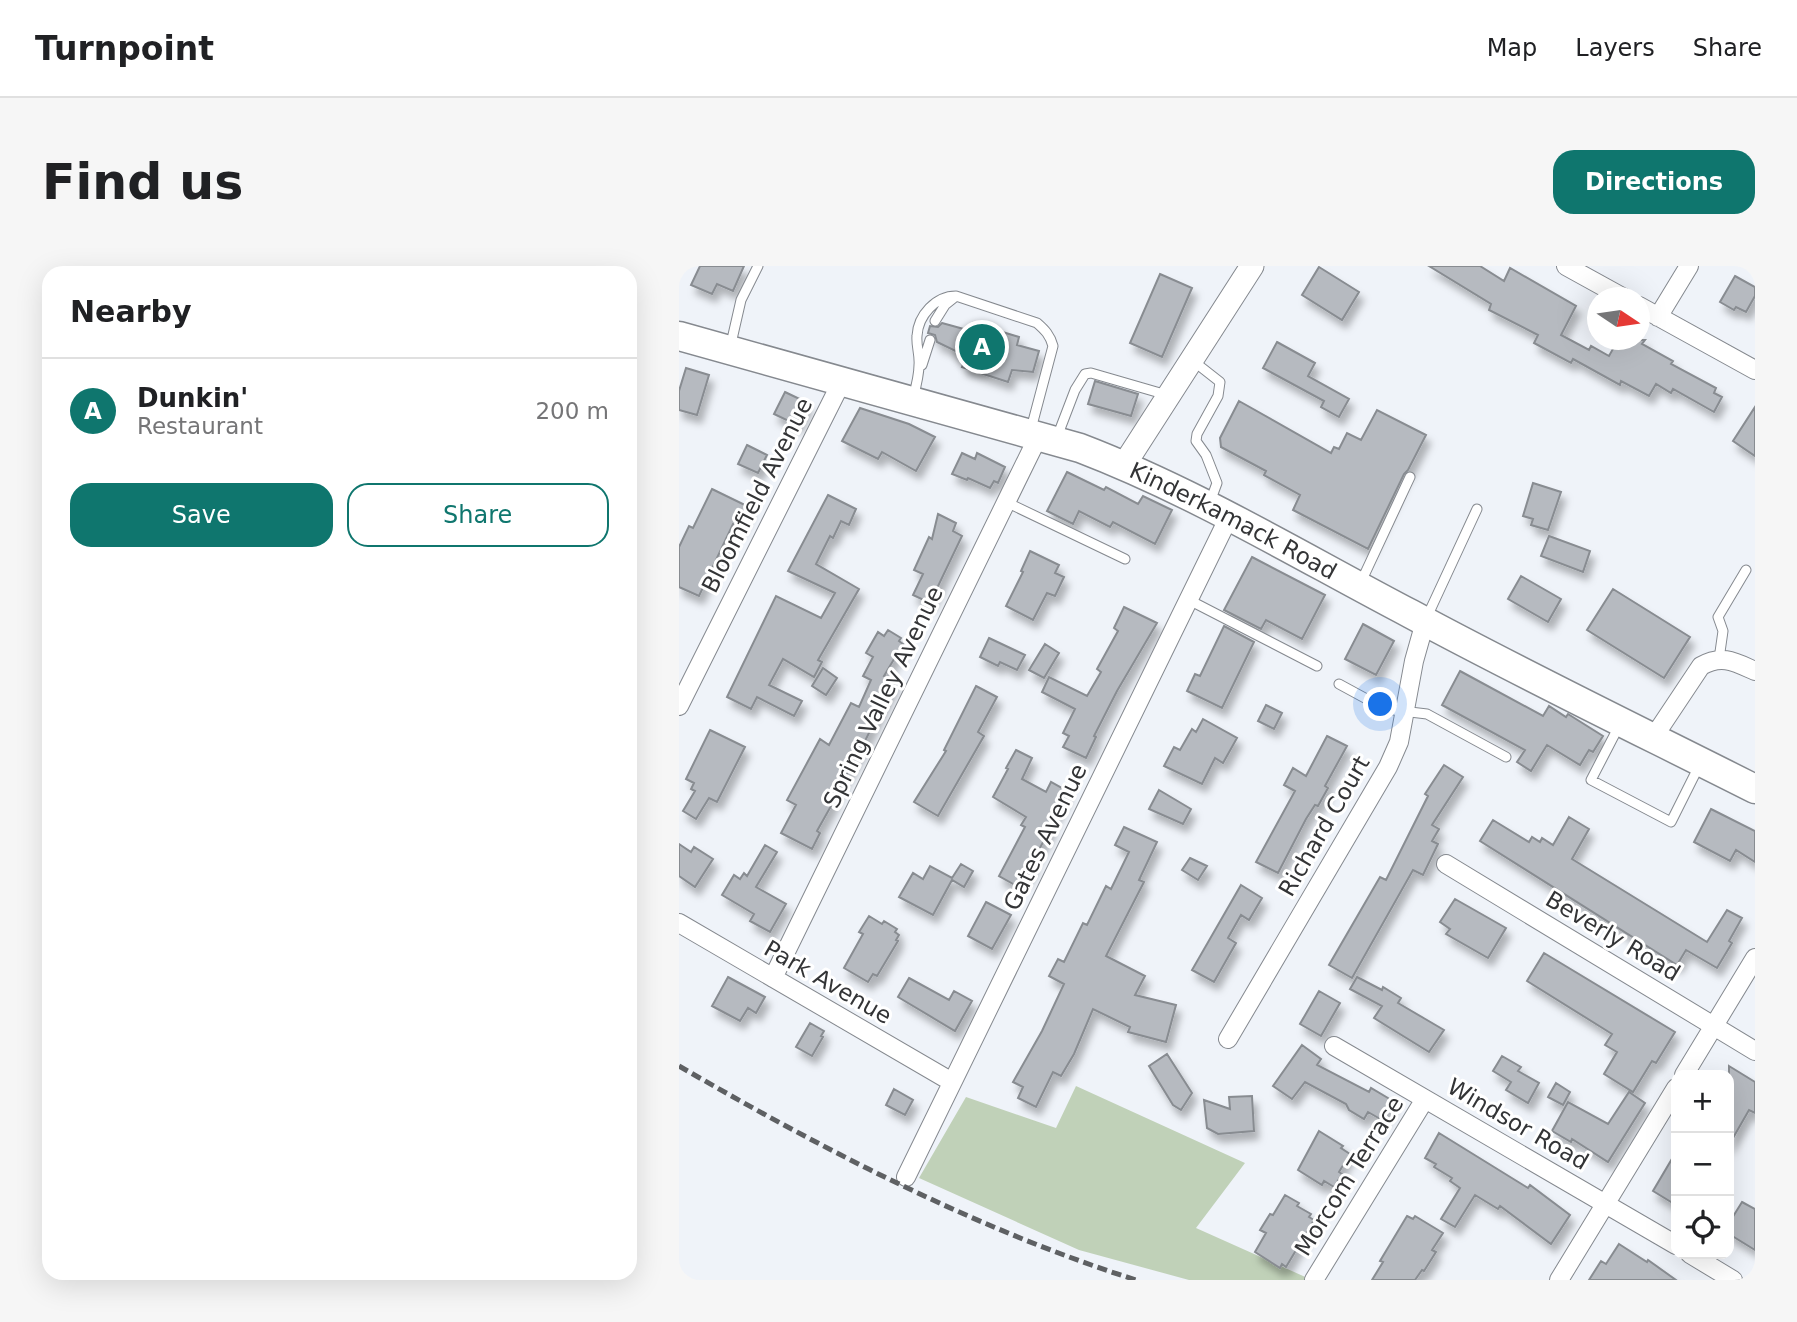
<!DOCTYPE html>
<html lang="en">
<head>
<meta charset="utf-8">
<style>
  :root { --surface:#fff; --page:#f6f6f6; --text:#202124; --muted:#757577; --line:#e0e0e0; --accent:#0f766e }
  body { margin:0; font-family:"DejaVu Sans",sans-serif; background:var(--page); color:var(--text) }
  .controls { position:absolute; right:21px; bottom:21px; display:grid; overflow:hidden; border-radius:14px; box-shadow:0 7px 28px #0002 }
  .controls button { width:63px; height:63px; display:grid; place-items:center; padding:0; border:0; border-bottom:2px solid var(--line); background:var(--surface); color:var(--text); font:35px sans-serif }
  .compass { position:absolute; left:908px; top:21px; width:63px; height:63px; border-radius:50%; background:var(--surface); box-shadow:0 7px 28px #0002; rotate:103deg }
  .you { position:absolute; left:702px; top:439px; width:24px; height:24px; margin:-18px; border:5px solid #fff; border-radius:50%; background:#1a73e8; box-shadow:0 0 0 10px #1a73e833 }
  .badge { display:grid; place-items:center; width:46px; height:46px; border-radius:50%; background:var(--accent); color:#fff; font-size:23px; font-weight:700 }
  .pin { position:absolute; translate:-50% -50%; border:4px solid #fff; box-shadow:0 2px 7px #0006 }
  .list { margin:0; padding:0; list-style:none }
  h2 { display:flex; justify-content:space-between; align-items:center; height:91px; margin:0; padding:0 28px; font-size:30px }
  h2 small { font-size:23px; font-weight:400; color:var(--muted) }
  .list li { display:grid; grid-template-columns:46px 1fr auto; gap:21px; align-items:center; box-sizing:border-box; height:105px; padding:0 28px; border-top:2px solid var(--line) }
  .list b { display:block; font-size:26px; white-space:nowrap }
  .list p { margin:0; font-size:23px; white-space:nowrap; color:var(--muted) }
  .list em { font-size:23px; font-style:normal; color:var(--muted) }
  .actions { display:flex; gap:14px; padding:21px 28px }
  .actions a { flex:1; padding:16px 0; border:2px solid var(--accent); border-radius:21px; text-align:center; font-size:24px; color:var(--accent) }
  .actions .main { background:var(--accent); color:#fff }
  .icon { flex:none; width:38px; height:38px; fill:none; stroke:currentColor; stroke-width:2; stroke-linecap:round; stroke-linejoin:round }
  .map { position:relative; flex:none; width:1076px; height:1014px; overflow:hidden; border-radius:21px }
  header { display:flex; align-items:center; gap:42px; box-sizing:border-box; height:98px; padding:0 35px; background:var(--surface); border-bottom:2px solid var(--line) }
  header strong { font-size:33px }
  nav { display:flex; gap:38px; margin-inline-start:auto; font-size:24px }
  .intro { display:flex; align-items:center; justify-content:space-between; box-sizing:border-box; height:168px; padding:0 42px }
  h1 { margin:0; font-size:49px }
  .button { padding:18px 32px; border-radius:21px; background:var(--accent); color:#fff; font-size:24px; font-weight:700 }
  main { display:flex; gap:42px; padding:0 42px }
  aside { flex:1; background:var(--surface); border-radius:21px; box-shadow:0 7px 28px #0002 }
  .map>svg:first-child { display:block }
  .green { fill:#c0d1b8 }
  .building { fill:#b6bac0; stroke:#888c91; stroke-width:2; filter:url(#shadow) }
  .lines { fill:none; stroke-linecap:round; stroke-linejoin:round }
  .service-casing { stroke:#85898f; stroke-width:11 }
  .minor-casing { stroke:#85898f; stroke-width:20 }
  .tertiary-casing { stroke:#85898f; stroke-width:25 }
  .primary-casing { stroke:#85898f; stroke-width:31 }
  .service { stroke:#fff; stroke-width:9 }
  .minor { stroke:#fff; stroke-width:18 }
  .tertiary { stroke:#fff; stroke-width:23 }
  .primary { stroke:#fff; stroke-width:28 }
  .rail { stroke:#5e6063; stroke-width:5; stroke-dasharray:10 5; stroke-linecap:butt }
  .labels { text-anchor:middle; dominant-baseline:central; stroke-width:6; stroke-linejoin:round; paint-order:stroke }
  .street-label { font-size:23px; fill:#333436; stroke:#fff }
</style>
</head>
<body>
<header>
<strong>Turnpoint</strong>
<nav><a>Map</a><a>Layers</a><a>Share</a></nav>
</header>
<div class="intro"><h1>Find us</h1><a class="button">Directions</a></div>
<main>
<aside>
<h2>Nearby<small></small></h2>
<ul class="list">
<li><span class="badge">A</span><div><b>Dunkin'</b><p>Restaurant</p></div><em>200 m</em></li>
</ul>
<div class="actions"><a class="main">Save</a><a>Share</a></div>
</aside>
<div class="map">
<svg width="1076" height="1014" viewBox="0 0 1076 1014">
  <defs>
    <filter id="shadow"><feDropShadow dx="4.5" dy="8" stdDeviation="3.5" flood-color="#0004"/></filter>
  </defs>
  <rect width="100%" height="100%" fill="#eff3f9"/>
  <path class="green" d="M397 820 566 897 517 962 633 1014H510L400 984 240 912 287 831 377 862Z"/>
  <path class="building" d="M21 0H65L54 25 38 18 33 28 12 19Z
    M750 0H801L825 15 831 2 897 40 882 69 910 84 912 80 930 90 939 74H966L963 78 994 95 992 98 1037 122 1035 127 1043 131 1035 146 994 123 992 127 977 118 970 130 942 115 941 119 894 93 892 97 855 77 859 69 810 44 812 38Z
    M640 1 680 26 663 54 623 29Z
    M481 8 513 22 483 91 451 77Z
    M1056 10 1076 21V30L1067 46 1057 41 1055 44 1041 36Z
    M263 57 292 65 294 57 340 71 338 79 360 85 354 106 333 104 329 116 283 101 287 90 258 76 256 69 249 67 251 60 259 61Z
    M598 76 636 97 629 110 670 133 660 151 642 141 645 135 584 102Z
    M7 102 30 109 18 149 0 144V125Z
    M416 115 459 128 452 150 409 138Z
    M106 126 129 137 118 159 95 148Z
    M560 135 652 187 655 181 660 183 668 167 682 174 698 144 747 169 729 204 725 208 689 283 614 244 621 229 585 209 587 205 542 181 541 172Z
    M1076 141V190L1054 175Z
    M181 142 230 158 256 171 237 205 203 186 199 193 163 175Z
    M68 179 88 189 79 207 59 198Z
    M283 187 296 193 298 187 326 201 319 217 315 215 311 222 289 212 288 214 273 208Z
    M388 206 425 224 427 221 459 238 464 230 493 244 476 278 434 256 431 261 400 245 394 258 368 245Z
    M854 217 882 226 869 264 852 259 854 253 844 250Z
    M33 223 70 241 60 261 54 258 20 330 0 321V281L10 260 14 262Z
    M149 229 177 243 170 259 162 255 154 272 151 270 137 298 180 323 139 394 143 396 135 411 104 393 90 419 123 435 115 450 78 431 72 443 48 431 97 330 142 352 156 327 109 305Z
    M259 248 277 257 274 265 283 270 251 337 234 329 244 308 235 304 250 271 253 273Z
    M870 270 911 285 904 306 862 290Z
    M351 285 380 299 376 307 385 311 376 330 368 327 354 354 327 340 344 306 342 305Z
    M573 291 646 329 623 373 587 354 582 363 545 344Z
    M842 310 882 333 869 356 829 333Z
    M934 323 1011 371 985 412 908 364Z
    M445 341 478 357 438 425 415 470 417 471 407 492 384 481 390 470 384 467 396 443 363 426 370 411 408 430 422 406 418 403 439 365 435 362Z
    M684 358 715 375 697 409 666 393Z
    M545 360 575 376 543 442 508 425 516 408 521 410Z
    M209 364 222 372 220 375 224 378 205 410 216 415 181 485 154 532 156 533 138 565 141 567 133 583 102 567 117 539 108 534 141 473 150 479 172 437 180 441 192 414 184 410 194 391 187 387 199 366 205 370Z
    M310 372 346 389 338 404 321 396 319 400 301 391Z
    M366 378 380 387 365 412 350 404Z
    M144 402 158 412 147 429 133 420Z
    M781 405 864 450 870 440 887 451 889 448 924 470 914 486 910 484 901 499 868 479 852 505 838 496 846 484 763 439Z
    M297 420 318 431 299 466 305 470 259 550 235 536 267 485 265 484Z
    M587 439 603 447 595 463 579 455Z
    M524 453 558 472 544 497 536 492 523 518 485 500 495 481 501 484 513 463 517 466Z
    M31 464 66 481 38 536 30 532 17 553 4 545 16 525 12 523 15 517 7 513Z
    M648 470 668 480 646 520 649 522 639 540 636 539 627 553 599 607 577 596 616 525 605 519 614 502 627 510Z
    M337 484 353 492 343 513 367 526 372 516 388 525 370 561 372 562 353 596 355 597 346 613 341 611 336 619 320 610 346 561 342 559 347 551 314 531 329 503 327 502Z
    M765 499 784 511 753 559 760 563 753 575 759 578 744 609 734 604 673 712 650 699 701 611 707 614 749 530 746 528Z
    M480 524 512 543 504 558 470 543Z
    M1032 543 1076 565V596L1057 584 1051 595 1015 576Z
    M890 551 910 563 893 593 1028 676 1048 644 1063 652 1050 675 1053 677 1038 702 1007 684 998 699 801 575 814 554 850 576 853 571 861 576 863 572 874 579Z
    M445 561 478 576 460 614 465 616 427 690 466 710 456 729 497 739 487 776 449 766 451 761 414 743 395 788 382 810 374 806 357 841 339 832 344 821 334 816 363 765 385 718 370 710 379 693 385 696 404 657 408 659 427 620 432 623 450 586 436 579Z
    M0 578 12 586 15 581 34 593 16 621 0 610Z
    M86 579 98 586 77 621 107 638 91 666 71 655 75 648 43 629 55 609 61 613 65 607 68 610Z
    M511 592 528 600 519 614 503 604Z
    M282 598 294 605 285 621 273 614 254 649 220 631 234 607 244 613 251 600 273 612Z
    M562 619 583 632 570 654 562 649 549 672 557 677 535 716 513 704Z
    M776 633 827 662 809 692 767 668 771 663 761 656Z
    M307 636 332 649 313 683 289 670Z
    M190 650 203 658 205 655 218 663 216 666 220 669 217 674 219 675 198 710 194 708 189 716 165 702 184 668 180 666Z
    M865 687 996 766 977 797 973 795 954 826 925 808 938 786 926 779 933 768 848 715Z
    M49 711 86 731 77 747 69 742 61 755 33 740Z
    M678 711 703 724 704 721 722 732 719 737 765 764 750 786 695 752 703 740 671 723Z
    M230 712 270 734 275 725 293 735 276 765 219 731Z
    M640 725 661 737 642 770 621 758Z
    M131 757 145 765 142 770 144 771 133 790 117 781Z
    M623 779 642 793 638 799 690 826 692 822 714 835 703 854 689 846 685 853 670 844 667 838 626 816 613 833 594 820Z
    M488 788 513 827 502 844 494 839 470 800Z
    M823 790 842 801 839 805 860 817 849 837 827 824 832 816 814 805Z
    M1050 800 1076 816V847L1070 844 1050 879Z
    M877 817 891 826 884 839 869 831Z
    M215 823 234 834 226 849 207 839Z
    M950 826 966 837 929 896 893 873 892 876 873 865 889 836 929 858Z
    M573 830 575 865 539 868 528 862 525 834 551 843 550 831Z
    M640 865 664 880 662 882 671 888 660 906 663 908 655 921 645 915 643 919 619 904Z
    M760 867 849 922 851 919 891 949 872 978 821 940 819 943 796 929 776 961 762 953 781 922 771 915 773 912 755 901 757 898 746 892Z
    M997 886V939L974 925Z
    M606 929 620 937 618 940 632 948 630 951 635 954 607 1001 603 998 601 1002 576 986 587 967 581 964 591 948 594 949Z
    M1063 936 1076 943V984L1050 968V957Z
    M728 950 734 953 736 950 764 967 753 984 757 986 745 1005 743 1004 736 1014H693L704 996 701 995Z
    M940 978 968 996 969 994 997 1014H910L922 995 927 998Z"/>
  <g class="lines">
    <defs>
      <path id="service" d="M256 55 266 39 276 31
        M51 82 62 34 79 0
        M513 94 541 116 539 130 518 168 517 175 527 189 538 217 531 236
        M243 99 251 74
        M234 132C237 121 240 110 240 99 241 89 237 80 238 70 239 49 257 30 277 30L358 57C366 64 371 69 374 80L352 163
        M378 171 396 124 406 108 412 107 488 129
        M327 236 446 293
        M682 316 731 211
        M510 334 638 400
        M747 353 798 243
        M1040 393 1044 365 1039 351 1067 304
        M660 418 706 443 748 448 827 491
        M940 460 912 514 992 556 1021 498"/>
      <path id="minor" d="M887 0 945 32
        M960 40 1076 104
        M979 51 1010 0
        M0 440 163 115
        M974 472 1022 400C1043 388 1056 396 1076 405
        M767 598 1076 785
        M0 657 273 816
        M94 712 359 171
        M549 773 709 501 720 476 735 395 746 356
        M655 780 997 979
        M1005 809 1076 692
        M227 911 550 251
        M1011 988 1054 1014
        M635 1014 746 833
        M880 1014 997 822"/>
      <path id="tertiary" d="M445 199 573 0"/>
      <g id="primary">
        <path id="s1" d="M0 70 401 182C516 226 623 291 732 348 845 409 961 465 1076 523"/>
      </g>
    </defs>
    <use href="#service" class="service-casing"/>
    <use href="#minor" class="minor-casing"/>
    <use href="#tertiary" class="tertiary-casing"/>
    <use href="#primary" class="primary-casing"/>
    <use href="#service" class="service"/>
    <use href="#minor" class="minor"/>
    <use href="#tertiary" class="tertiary"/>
    <use href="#primary" class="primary"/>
    <path class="rail" d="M0 800C145 884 297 963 457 1014"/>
  </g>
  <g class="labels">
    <g class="street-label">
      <text transform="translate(78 229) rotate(-63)">Bloomfield Avenue</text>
      <text stroke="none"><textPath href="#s1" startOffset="586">Kinderkamack Road</textPath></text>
      <text transform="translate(204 431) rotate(-64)">Spring Valley Avenue</text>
      <text transform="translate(645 560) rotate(-60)">Richard Court</text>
      <text transform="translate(366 571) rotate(-64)">Gates Avenue</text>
      <text transform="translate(934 670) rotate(31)">Beverly Road</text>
      <text transform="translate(149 716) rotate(30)">Park Avenue</text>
      <text transform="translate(839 858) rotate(30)">Windsor Road</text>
      <text transform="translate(670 910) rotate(-58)">Morcom Terrace</text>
    </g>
  </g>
</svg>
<div class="controls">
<button>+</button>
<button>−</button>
<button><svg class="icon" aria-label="locate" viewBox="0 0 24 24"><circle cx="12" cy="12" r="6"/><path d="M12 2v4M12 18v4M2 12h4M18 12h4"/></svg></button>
</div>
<svg class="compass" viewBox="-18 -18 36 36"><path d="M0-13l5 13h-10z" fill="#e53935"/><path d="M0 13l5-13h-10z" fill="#757577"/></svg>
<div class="you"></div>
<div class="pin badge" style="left:303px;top:81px">A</div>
</div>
</main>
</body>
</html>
